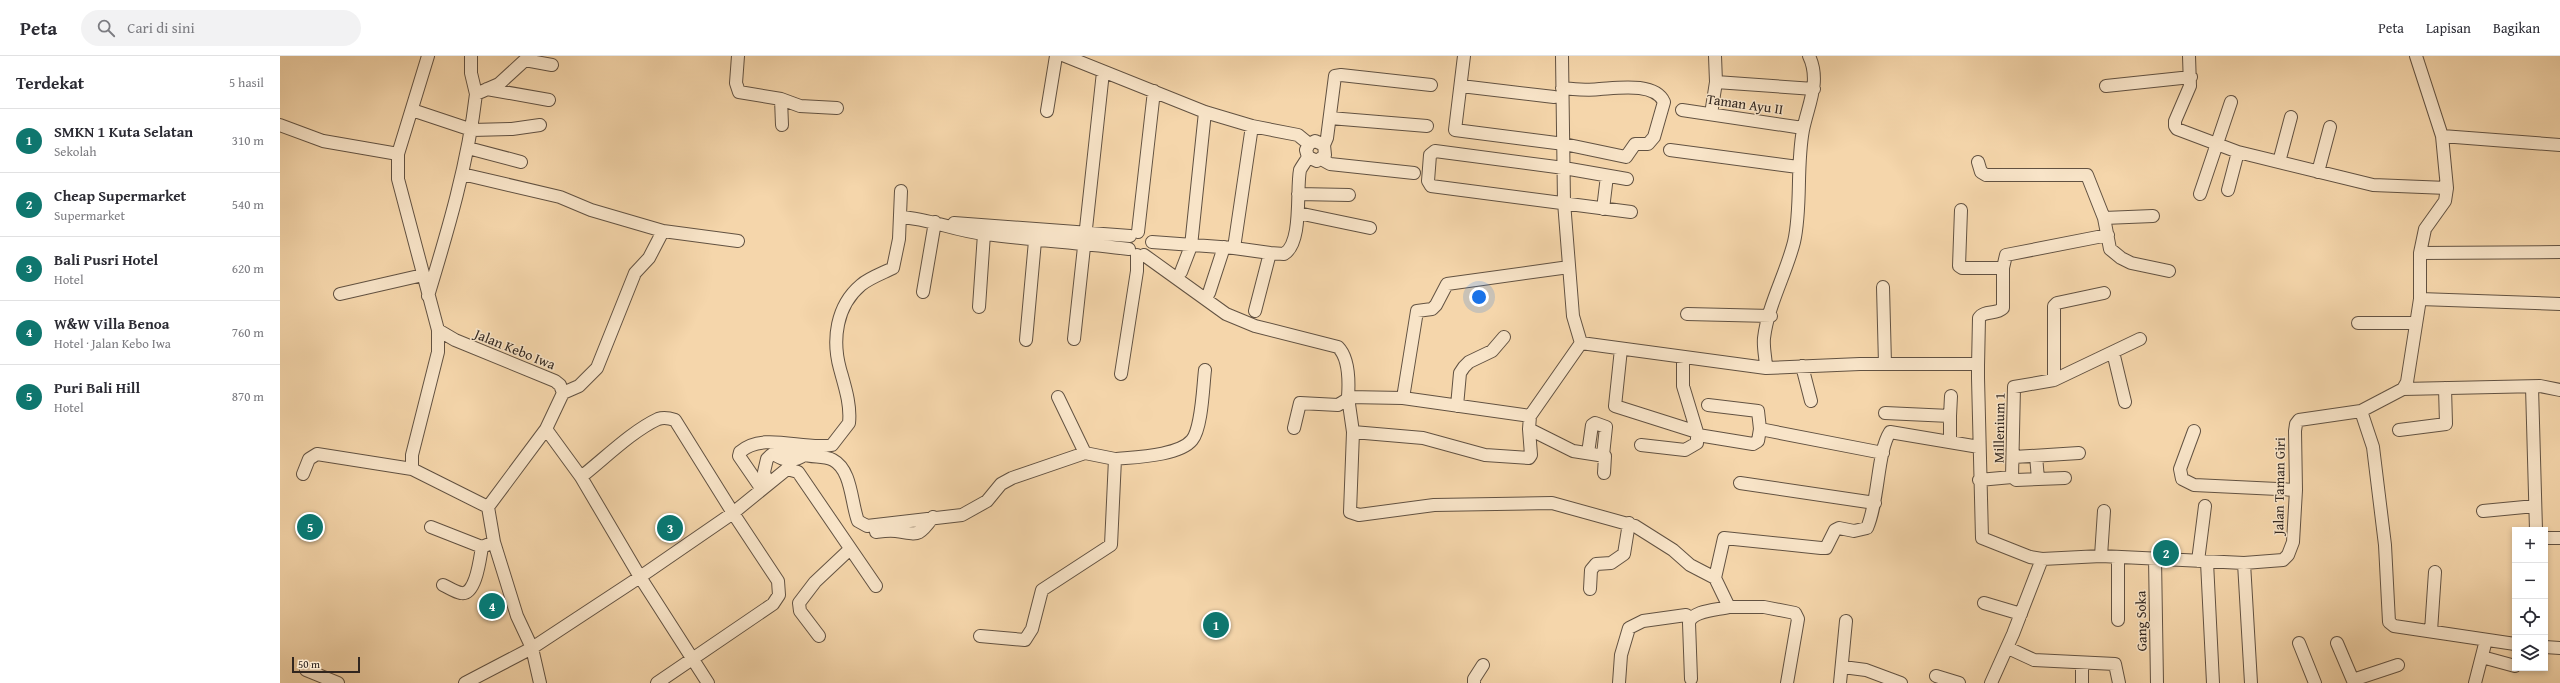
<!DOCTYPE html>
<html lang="id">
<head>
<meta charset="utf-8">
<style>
  :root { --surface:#fff; --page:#f2f2f3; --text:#2b2b33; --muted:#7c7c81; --line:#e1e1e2; --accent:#0f766e }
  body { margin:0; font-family:"Gentium Book Plus",serif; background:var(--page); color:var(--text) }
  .controls { position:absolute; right:12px; bottom:12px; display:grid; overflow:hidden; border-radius:0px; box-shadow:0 2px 6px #0003 }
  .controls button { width:36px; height:36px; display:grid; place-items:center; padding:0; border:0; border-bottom:1px solid var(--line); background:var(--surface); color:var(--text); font:20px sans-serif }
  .scale { position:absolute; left:12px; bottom:10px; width:68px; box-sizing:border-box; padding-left:4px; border:2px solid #31261f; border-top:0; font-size:11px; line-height:14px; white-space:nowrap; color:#31261f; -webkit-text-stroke:3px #f8e4c8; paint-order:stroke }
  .you { position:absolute; left:1199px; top:241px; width:14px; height:14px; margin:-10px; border:3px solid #fff; border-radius:50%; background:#1a73e8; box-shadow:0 0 0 6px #1a73e833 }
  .badge { display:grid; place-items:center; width:26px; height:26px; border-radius:50%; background:var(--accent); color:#fff; font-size:13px; font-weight:700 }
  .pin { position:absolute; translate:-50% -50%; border:2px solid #fff; box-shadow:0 1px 4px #0006 }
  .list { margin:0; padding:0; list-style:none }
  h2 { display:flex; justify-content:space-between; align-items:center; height:52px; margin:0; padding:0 16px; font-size:17px }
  h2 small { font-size:13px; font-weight:400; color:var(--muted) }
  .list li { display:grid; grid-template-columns:26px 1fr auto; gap:12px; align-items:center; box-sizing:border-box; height:64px; padding:0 16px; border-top:1px solid var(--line) }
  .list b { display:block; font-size:15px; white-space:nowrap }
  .list p { margin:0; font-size:13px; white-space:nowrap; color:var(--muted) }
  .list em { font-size:13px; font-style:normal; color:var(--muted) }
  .icon { flex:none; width:22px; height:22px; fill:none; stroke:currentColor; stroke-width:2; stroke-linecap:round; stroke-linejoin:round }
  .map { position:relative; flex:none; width:2280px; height:627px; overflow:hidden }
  header { display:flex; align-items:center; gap:24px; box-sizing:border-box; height:56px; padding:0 20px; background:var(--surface); border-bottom:1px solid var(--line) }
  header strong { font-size:19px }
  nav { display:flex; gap:22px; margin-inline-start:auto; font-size:14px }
  .search { width:280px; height:36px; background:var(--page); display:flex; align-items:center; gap:10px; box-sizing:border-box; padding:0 14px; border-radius:22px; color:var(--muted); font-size:15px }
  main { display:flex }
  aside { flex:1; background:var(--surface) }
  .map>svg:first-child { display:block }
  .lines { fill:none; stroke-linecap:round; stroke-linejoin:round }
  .minor-casing { stroke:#625242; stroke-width:14 }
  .minor { stroke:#f8e4c8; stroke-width:12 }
  .labels { text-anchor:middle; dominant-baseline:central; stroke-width:3; stroke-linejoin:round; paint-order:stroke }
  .street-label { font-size:14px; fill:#31261f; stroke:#f8e4c8 }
</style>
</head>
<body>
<header>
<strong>Peta</strong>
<div class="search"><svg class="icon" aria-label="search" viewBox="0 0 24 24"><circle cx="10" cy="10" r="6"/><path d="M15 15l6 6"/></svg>Cari di sini</div>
<nav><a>Peta</a><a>Lapisan</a><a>Bagikan</a></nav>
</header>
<main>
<aside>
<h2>Terdekat<small>5 hasil</small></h2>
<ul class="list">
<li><span class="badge">1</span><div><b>SMKN 1 Kuta Selatan</b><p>Sekolah</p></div><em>310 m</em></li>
<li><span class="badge">2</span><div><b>Cheap Supermarket</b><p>Supermarket</p></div><em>540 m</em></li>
<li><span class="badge">3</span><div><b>Bali Pusri Hotel</b><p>Hotel</p></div><em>620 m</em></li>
<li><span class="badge">4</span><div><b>W&amp;W Villa Benoa</b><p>Hotel · Jalan Kebo Iwa</p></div><em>760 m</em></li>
<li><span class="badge">5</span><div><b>Puri Bali Hill</b><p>Hotel</p></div><em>870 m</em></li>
</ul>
</aside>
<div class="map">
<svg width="2280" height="627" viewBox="0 0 2280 627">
  <rect width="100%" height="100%" fill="#f5d6ab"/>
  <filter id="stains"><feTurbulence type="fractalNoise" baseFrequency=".005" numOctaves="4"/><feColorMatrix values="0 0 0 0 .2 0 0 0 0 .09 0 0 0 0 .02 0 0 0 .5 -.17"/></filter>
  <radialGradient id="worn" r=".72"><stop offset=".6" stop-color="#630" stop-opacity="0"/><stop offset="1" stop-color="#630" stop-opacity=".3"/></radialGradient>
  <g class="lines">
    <defs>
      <path id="minor" d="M148 0 118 98V123L158 274V296L132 399V413L208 451
        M191 0V17L196 38
        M458 0 456 27 459 36 501 43 520 50 557 52
        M785 0 925 56 972 70 1018 79 1029 88
        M1184 0 1175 74 1284 88 1346 101 1355 88H1368L1374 81 1384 46C1375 26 1337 32 1320 33 1308 35 1295 33 1282 32
        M1282 0 1284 146 1293 260 1301 287 1486 312 1580 308H1694L1698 310V322L1702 482 1750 501 1762 503 1821 500 1964 507 2003 504 2008 499 2013 486 2016 434 2015 375 2016 368 2019 364 2081 355 2123 333 2127 326 2140 243V197L2145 173 2165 145 2167 132 2162 80 2136 0
        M1909 0 1910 30 1895 65V70L1897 73 1958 96 2093 129 2167 132
        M1436 26 1534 33
        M1181 30 1274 41
        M1826 30 1911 21
        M207 33 269 44
        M501 43 502 69
        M132 54 192 74 232 73 260 69
        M1402 54 1523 72
        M767 55 776 0
        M1431 58 1436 26 1435 0
        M1050 62 1147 70
        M0 69 43 85 118 98
        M2162 80 2280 89
        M1044 89 1035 85 1029 88 1026 94 1028 101 1037 105 1045 99 1044 89 1047 82 1055 20 1061 19 1151 29
        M188 92 241 106
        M1390 94 1518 111
        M1041 103 1050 108 1134 117
        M1698 106 1701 116 1706 119H1807L1824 162 1830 193 1841 202 1851 207 1889 215
        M1999 106 2011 61
        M2038 116 2050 71
        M182 118 280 141 311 154 383 175 458 185
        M1347 123 1284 112 1155 95 1150 99 1148 125 1151 130 1351 156
        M1948 134 1958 96
        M1018 138 1069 139
        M1920 138 1951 46
        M1323 153 1327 120
        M1681 154 1679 210 1682 212H1723
        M1018 157 1090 172
        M621 161C651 163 675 175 705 178 753 184 801 187 849 193
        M1824 162 1873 160
        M674 167 850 180
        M858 176 874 35
        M872 186 954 192 990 197 975 255
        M954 192 972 70
        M990 197 1004 198C1023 187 1016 134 1020 114 1022 110 1026 105 1028 101
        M2140 197 2280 196
        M864 199 946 258 975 270 1058 291C1069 302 1069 327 1068 341L1123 342 1250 360
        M901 216 911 190 925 56
        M1603 231 1605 308
        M643 236 655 166
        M929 237 944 191
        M60 238 143 219
        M148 240C168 174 188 107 196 38L219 28 245 4 272 9
        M2140 243 2280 248
        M699 251 704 178
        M1407 258 1491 260
        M2078 267H2136
        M158 274 175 284 275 325 280 329 283 337 266 373 208 451 214 486 237 560 252 592 260 627
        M794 283 823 16
        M746 284 756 174
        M1341 293 1335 350 1417 376
        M1833 296 1845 346
        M1522 310 1531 345
        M1698 310 1699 262C1704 254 1716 259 1723 252V212L1726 199 1828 179
        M1486 312C1486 303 1483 292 1484 282 1488 249 1506 218 1514 186 1522 151 1516 111 1523 74 1528 49 1541 25 1529 0
        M841 318 857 215V199
        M1774 324V250L1777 247 1824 237
        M2252 331 2256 474
        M2123 333 2260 330 2280 334
        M283 337 299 330 317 312 355 217 369 202 383 175
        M778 341 805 397 835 403
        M1068 341 1073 376 1143 382 1205 399 1249 402 1251 399 1249 373 1250 360 1301 287
        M1123 342 1137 255 1152 253 1156 249 1167 228 1289 211
        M1177 350 1180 317 1184 311 1189 306 1212 295 1224 281
        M2081 355 2093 391 2105 489 2109 566 2114 570 2235 588
        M1605 357 1670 360V384
        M1670 360 1671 340
        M1014 372 1020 347 1058 349 1066 344 1068 341
        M266 373 301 421 360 521 428 627
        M1249 373 1293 395 1325 400 1324 417
        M1480 373 1603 397
        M2119 374 2166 368 2165 332
        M1914 375 1900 413 1902 423 1914 429 2016 434
        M1073 376 1070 456 1079 459 1154 449 1272 447 1355 470 1393 494 1410 509 1435 522 1449 551H1484L1515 557 1518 563 1507 627
        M1418 379 1473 388 1478 385 1480 373 1478 355 1428 349
        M1361 389 1405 394 1417 387V376L1403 330V301
        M1308 397 1312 369 1315 367 1326 371 1323 399
        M494 398C503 405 515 406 524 399
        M1734 401 1799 397
        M23 418 29 403 37 398 132 413
        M301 421C324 403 352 375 378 363 384 361 389 362 395 364L453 457 498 525 499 539 493 548 377 627
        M1732 421 1736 424 1758 423 1756 400
        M1758 423 1785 422
        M1699 424 1732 421 1734 331 1774 324 1860 283
        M487 427 484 416 487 403C496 392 511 392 523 398 532 402 543 399 553 404 572 414 571 447 578 465L587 470 682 459 707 445 721 428 732 422 805 397
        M1460 427 1595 447
        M481 432 459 400 460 396C483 375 524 395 552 389L569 367C571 349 565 331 560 313 552 284 556 250 581 229 589 222 603 217 613 212L619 183 621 135
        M2203 455 2255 450
        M151 471 202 491
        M596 476C603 475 609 474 616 475 638 478 638 482 653 461
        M2265 482H2280
        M1821 500 1824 455
        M1875 502 1877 627
        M1918 505 1925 450
        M1927 506 1933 627
        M1964 507 1971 627
        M1435 522 1444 482 1541 492H1546L1555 474 1559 472 1574 475 1587 472C1599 445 1597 396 1610 376L1699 391
        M163 529C168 531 175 536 181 537 196 540 200 502 202 491L214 486
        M1310 533 1311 514 1316 508 1331 507 1344 498 1349 467
        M1704 547 1741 558
        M1838 564V501
        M2151 575 2155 516
        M539 580 520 555 519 547 535 526 569 494
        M700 580 745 584 752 573 762 534 831 489 835 403C854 401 899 400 912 384 922 372 923 330 925 314
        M2019 587 2035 627
        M2057 587 2074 627
        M2265 591 2280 592
        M1728 592 1754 604 1835 608 1839 627
        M2202 601 2235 610
        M1802 607V627
        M1563 611 1586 614 1621 627
        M26 614 58 627
        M1656 620 1679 627
        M1411 623 1409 567C1412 554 1438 554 1449 551
        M2073 624 2118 609
        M185 627 252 592 360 521 453 457 507 413 518 416 596 530
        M1194 627V623L1203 609
        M1339 627 1341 599 1349 572 1363 565 1406 559 1411 562
        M1560 627 1566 565
        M1711 627 1733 578 1762 503
        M2195 627 2206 584"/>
    </defs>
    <use href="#minor" class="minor-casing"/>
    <use href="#minor" class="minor"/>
  </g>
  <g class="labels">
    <g class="street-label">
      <text transform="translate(1465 48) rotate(8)">Taman Ayu II</text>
      <text transform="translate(235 293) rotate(22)">Jalan Kebo Iwa</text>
      <text transform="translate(1719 372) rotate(-89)">Millenium 1</text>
      <text transform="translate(1999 430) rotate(-89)">Jalan Taman Giri</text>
      <text transform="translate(1861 565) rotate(-91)">Gang Soka</text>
    </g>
  </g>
  <rect width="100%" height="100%" filter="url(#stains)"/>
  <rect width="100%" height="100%" fill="url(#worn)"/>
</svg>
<div class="controls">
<button>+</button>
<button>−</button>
<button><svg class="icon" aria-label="locate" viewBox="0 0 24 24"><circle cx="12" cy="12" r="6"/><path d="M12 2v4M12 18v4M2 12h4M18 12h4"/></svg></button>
<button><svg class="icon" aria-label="layers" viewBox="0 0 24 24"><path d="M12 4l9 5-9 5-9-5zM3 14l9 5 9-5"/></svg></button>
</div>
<div class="scale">50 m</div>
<div class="you"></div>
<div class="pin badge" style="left:936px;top:569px">1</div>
<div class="pin badge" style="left:1886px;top:497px">2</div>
<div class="pin badge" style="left:390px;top:472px">3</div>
<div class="pin badge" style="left:212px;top:550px">4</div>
<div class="pin badge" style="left:30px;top:471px">5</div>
</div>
</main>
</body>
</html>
